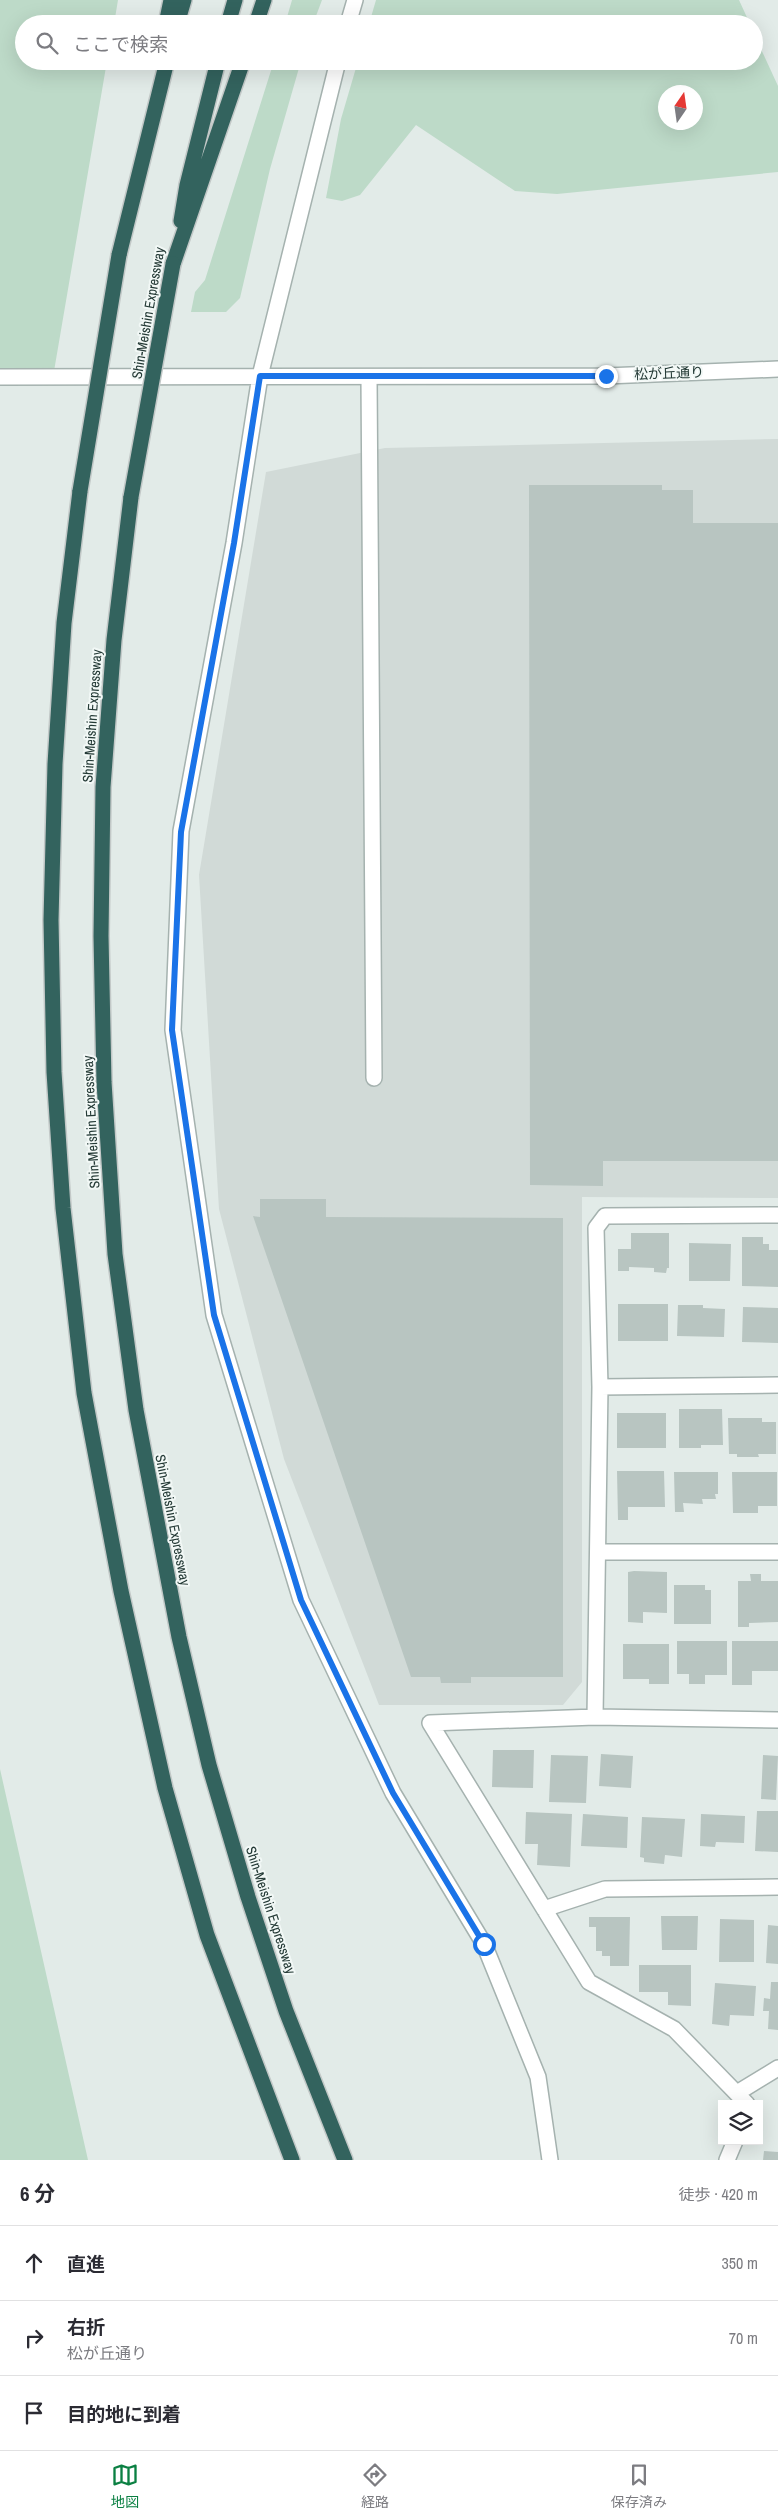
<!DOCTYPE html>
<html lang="ja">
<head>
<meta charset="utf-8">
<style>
  :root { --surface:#fff; --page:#f7f7f7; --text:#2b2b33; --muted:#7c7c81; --line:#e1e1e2; --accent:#0b8043 }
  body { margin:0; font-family:"Archivo Narrow","Noto Sans JP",sans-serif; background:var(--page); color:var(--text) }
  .controls { position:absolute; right:15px; bottom:15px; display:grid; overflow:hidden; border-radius:0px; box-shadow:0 5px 20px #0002 }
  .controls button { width:45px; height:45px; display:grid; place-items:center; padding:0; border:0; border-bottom:1px solid var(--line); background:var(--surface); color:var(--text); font:25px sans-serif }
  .compass { position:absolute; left:658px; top:85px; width:45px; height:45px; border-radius:50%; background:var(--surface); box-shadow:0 5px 20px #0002; rotate:13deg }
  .stop { position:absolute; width:15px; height:15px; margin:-11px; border:4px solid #1a73e8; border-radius:50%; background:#fff }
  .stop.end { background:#1a73e8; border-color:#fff; box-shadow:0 1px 5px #0008 }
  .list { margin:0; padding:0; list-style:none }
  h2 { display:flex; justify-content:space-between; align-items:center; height:65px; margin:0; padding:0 20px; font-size:21px }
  h2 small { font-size:16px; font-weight:400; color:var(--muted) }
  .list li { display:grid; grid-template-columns:32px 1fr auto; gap:15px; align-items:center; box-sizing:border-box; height:75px; padding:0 20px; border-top:1px solid var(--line) }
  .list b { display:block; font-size:19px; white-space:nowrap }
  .list p { margin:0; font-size:16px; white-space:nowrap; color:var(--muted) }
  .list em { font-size:16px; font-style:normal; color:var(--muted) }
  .icon { flex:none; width:28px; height:28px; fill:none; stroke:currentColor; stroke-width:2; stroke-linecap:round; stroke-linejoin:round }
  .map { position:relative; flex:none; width:778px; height:2160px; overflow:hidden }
  .search { position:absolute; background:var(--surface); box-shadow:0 5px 20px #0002; left:15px; right:15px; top:15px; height:55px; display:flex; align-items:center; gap:12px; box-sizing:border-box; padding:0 18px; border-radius:28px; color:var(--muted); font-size:19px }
  .sheet { height:290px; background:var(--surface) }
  nav { display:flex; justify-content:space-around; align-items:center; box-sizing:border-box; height:70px; border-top:1px solid var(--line); background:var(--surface); font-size:14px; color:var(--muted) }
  nav a { display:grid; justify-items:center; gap:2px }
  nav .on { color:var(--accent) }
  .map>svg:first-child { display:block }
  .built { fill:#d1dad7 }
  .green { fill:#bddac8; fill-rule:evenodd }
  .building { fill:#b8c5c1 }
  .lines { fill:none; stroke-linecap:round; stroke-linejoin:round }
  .service-casing { stroke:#a5b2af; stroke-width:18 }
  .minor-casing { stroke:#a5b2af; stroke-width:18 }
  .tertiary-casing { stroke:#a5b2af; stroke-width:18 }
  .motorway-casing { stroke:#c2c8c7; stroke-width:18 }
  .service { stroke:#fff; stroke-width:15 }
  .minor { stroke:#fff; stroke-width:15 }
  .tertiary { stroke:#fff; stroke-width:15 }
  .motorway { stroke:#33635e; stroke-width:15 }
  .motorway-bridge-casing { stroke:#c2c8c7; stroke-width:18; stroke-linecap:butt }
  .motorway-bridge { stroke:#33635e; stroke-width:15 }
  .route { stroke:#1a73e8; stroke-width:6 }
  .labels { text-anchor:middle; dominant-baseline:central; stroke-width:4; stroke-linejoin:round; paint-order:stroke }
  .street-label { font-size:14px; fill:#243a36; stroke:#f2f8f6 }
</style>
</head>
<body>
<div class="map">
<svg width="778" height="2160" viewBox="0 0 778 2160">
  <rect width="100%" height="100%" fill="#e2ebe8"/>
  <path class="built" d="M778 439V1198L582 1197V1682L563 1705H379L284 1459 219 1209 199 875 266 472 385 448Z"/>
  <path class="green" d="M0 0H118L114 24H24V61H107L53 377H0Z
    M292 0H322L313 24H285Z
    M376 0H739L750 24H369Z
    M754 34 778 86V172L557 194 515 191 416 125 360 195 342 201 326 198 341 119 358 61H754ZM666 92H696V122H666Z
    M274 61H301L270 169 240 298 226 312H191L195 292 205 280Z
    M0 1769 88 2160H0Z"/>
  <path class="building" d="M529 485H662V490H693V523H778V1161H603V1186L530 1185Z
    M260 1199H326V1217L563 1218V1677H471V1683H441L440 1677H411L253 1216 260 1217Z
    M631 1233H669V1268H667L666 1273 654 1272V1268L629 1267V1271H618V1249H631Z
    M742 1237H763V1244H769V1250H778V1287L742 1286Z
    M689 1243 731 1244 730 1281H689Z
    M618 1304H668V1341H618Z
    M678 1305H703V1308L725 1309 724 1337 677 1336Z
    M743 1307 778 1308V1343L742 1342Z
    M679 1409H722L723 1445H701V1448H679Z
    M617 1413H666V1448H617Z
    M728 1418H762V1422H776V1454H758L759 1457H737V1454H729Z
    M617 1471H664L665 1507H628V1520H618Z
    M674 1472H718V1494H715L716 1499H702L703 1504 683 1503 684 1512H675Z
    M732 1472H777V1506H758V1513H733Z
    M634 1571 667 1572V1613L643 1612V1623L628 1622V1572Z
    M750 1574H761V1581H778V1622L749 1623V1627H738V1581H751Z
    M674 1585H705V1590H711V1624H674Z
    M677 1641H727V1675H705V1684H689V1674H677Z
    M732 1641H778V1671H752V1685H732Z
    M623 1644H669V1684H649V1679H623Z
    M493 1750H534L533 1788 492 1787Z
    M601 1754 633 1756 631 1788 599 1786Z
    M551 1755 588 1756 586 1803 549 1802Z
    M763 1755 778 1756 776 1800 761 1799Z
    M757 1811H778V1852L755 1851Z
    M526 1812 572 1814 570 1867 537 1865 538 1844H525Z
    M583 1814 628 1817 627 1848 581 1846Z
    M701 1814 745 1816 744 1843 716 1842 715 1847 700 1846Z
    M642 1817 685 1819 682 1857 665 1855 664 1864 644 1862V1858L640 1857Z
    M661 1916H698L697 1950H662Z
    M589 1917H630L629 1966H610V1956H602V1951H596V1927H589Z
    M720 1919 754 1920V1962H719Z
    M768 1925 778 1926V1964L766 1963Z
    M639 1965H691V2006L668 2005V1992H639Z
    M771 1982H778V2030L768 2029 769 2011H763L764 1998 770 1999Z
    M715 1983 756 1986 754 2016 730 2015 729 2026 712 2024Z
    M764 2151 778 2152V2160H763Z"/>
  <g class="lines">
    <defs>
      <path id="service" d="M369 377 374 1078"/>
      <path id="minor" d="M600 1387 778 1385
        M600 1552H778
        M595 1717 600 1387 596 1228 605 1216 778 1215
        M544 1909 605 1889 778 1887
        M737 2093 778 2068
        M747 2104 674 2029 589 1982 430 1723 595 1717 778 1720
        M727 2160 735 2141"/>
      <path id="tertiary" d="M348 24 355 0
        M338 61 260 376 234 543 181 831 173 1030 214 1315 301 1600 393 1793 484 1944 538 2077 550 2160
        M0 377 606 376 778 369"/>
      <path id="motorway" d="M166 24 171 0
        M177 24 184 0
        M228 24 235 0
        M256 24 264 0
        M181 221 187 185 218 61
        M119 255 167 61
        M173 264 243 61
        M80 491 64 623 55 764 51 920 54 1072 63 1208 84 1393 121 1591 165 1788 207 1935 292 2160
        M131 497 114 640 103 787 101 936 104 1082 115 1254 136 1410 179 1637 209 1765 248 1897 286 2011 345 2160"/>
    </defs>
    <use href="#service" class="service-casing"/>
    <use href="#minor" class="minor-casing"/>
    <use href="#tertiary" class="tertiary-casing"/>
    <use href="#motorway" class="motorway-casing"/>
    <use href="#service" class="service"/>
    <use href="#minor" class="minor"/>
    <use href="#tertiary" class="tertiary"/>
    <use href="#motorway" class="motorway"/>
    <defs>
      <path id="motorway-bridge" d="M80 491 119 255
        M131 497 173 264"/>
    </defs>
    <use href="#motorway-bridge" class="motorway-bridge-casing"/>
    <use href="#motorway-bridge" class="motorway-bridge"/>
  </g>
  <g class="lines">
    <path class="route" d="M484 1944 393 1793 301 1600 214 1315 172 1030 181 832 234 543 260 376H606"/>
  </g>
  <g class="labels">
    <g class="street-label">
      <text transform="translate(148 313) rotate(-80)">Shin-Meishin Expressway</text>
      <text transform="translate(669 373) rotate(-2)">松が丘通り</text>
      <text transform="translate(92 716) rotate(-86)">Shin-Meishin Expressway</text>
      <text transform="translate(91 1122) rotate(-93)">Shin-Meishin Expressway</text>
      <text transform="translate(173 1520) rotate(79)">Shin-Meishin Expressway</text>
      <text transform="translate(271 1910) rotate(72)">Shin-Meishin Expressway</text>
    </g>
  </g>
</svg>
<div class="controls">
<button><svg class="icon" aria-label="layers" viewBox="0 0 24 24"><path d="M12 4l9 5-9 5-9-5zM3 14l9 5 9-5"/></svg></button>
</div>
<svg class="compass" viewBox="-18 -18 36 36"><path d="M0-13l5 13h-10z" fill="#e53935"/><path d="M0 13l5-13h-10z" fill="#7c7c81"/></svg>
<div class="stop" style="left:484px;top:1944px"></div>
<div class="stop end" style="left:606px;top:376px"></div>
<div class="search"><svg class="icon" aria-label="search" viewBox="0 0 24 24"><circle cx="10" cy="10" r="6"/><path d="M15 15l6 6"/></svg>ここで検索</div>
</div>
<section class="sheet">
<h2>6 分<small>徒歩 · 420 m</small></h2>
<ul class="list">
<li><svg class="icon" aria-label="ahead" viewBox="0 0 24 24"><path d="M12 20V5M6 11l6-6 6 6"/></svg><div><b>直進</b></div><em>350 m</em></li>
<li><svg class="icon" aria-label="right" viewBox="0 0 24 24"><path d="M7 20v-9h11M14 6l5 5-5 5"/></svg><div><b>右折</b><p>松が丘通り</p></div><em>70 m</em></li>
<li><svg class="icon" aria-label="arrive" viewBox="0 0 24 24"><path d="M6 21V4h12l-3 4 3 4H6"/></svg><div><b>目的地に到着</b></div></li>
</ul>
</section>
<nav>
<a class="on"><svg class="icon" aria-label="map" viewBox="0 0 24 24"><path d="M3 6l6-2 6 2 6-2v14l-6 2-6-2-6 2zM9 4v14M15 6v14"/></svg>地図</a>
<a><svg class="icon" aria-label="directions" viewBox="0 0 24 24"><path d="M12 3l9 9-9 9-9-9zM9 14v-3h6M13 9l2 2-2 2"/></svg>経路</a>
<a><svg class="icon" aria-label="saved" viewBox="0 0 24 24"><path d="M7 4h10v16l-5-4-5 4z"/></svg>保存済み</a>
</nav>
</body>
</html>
